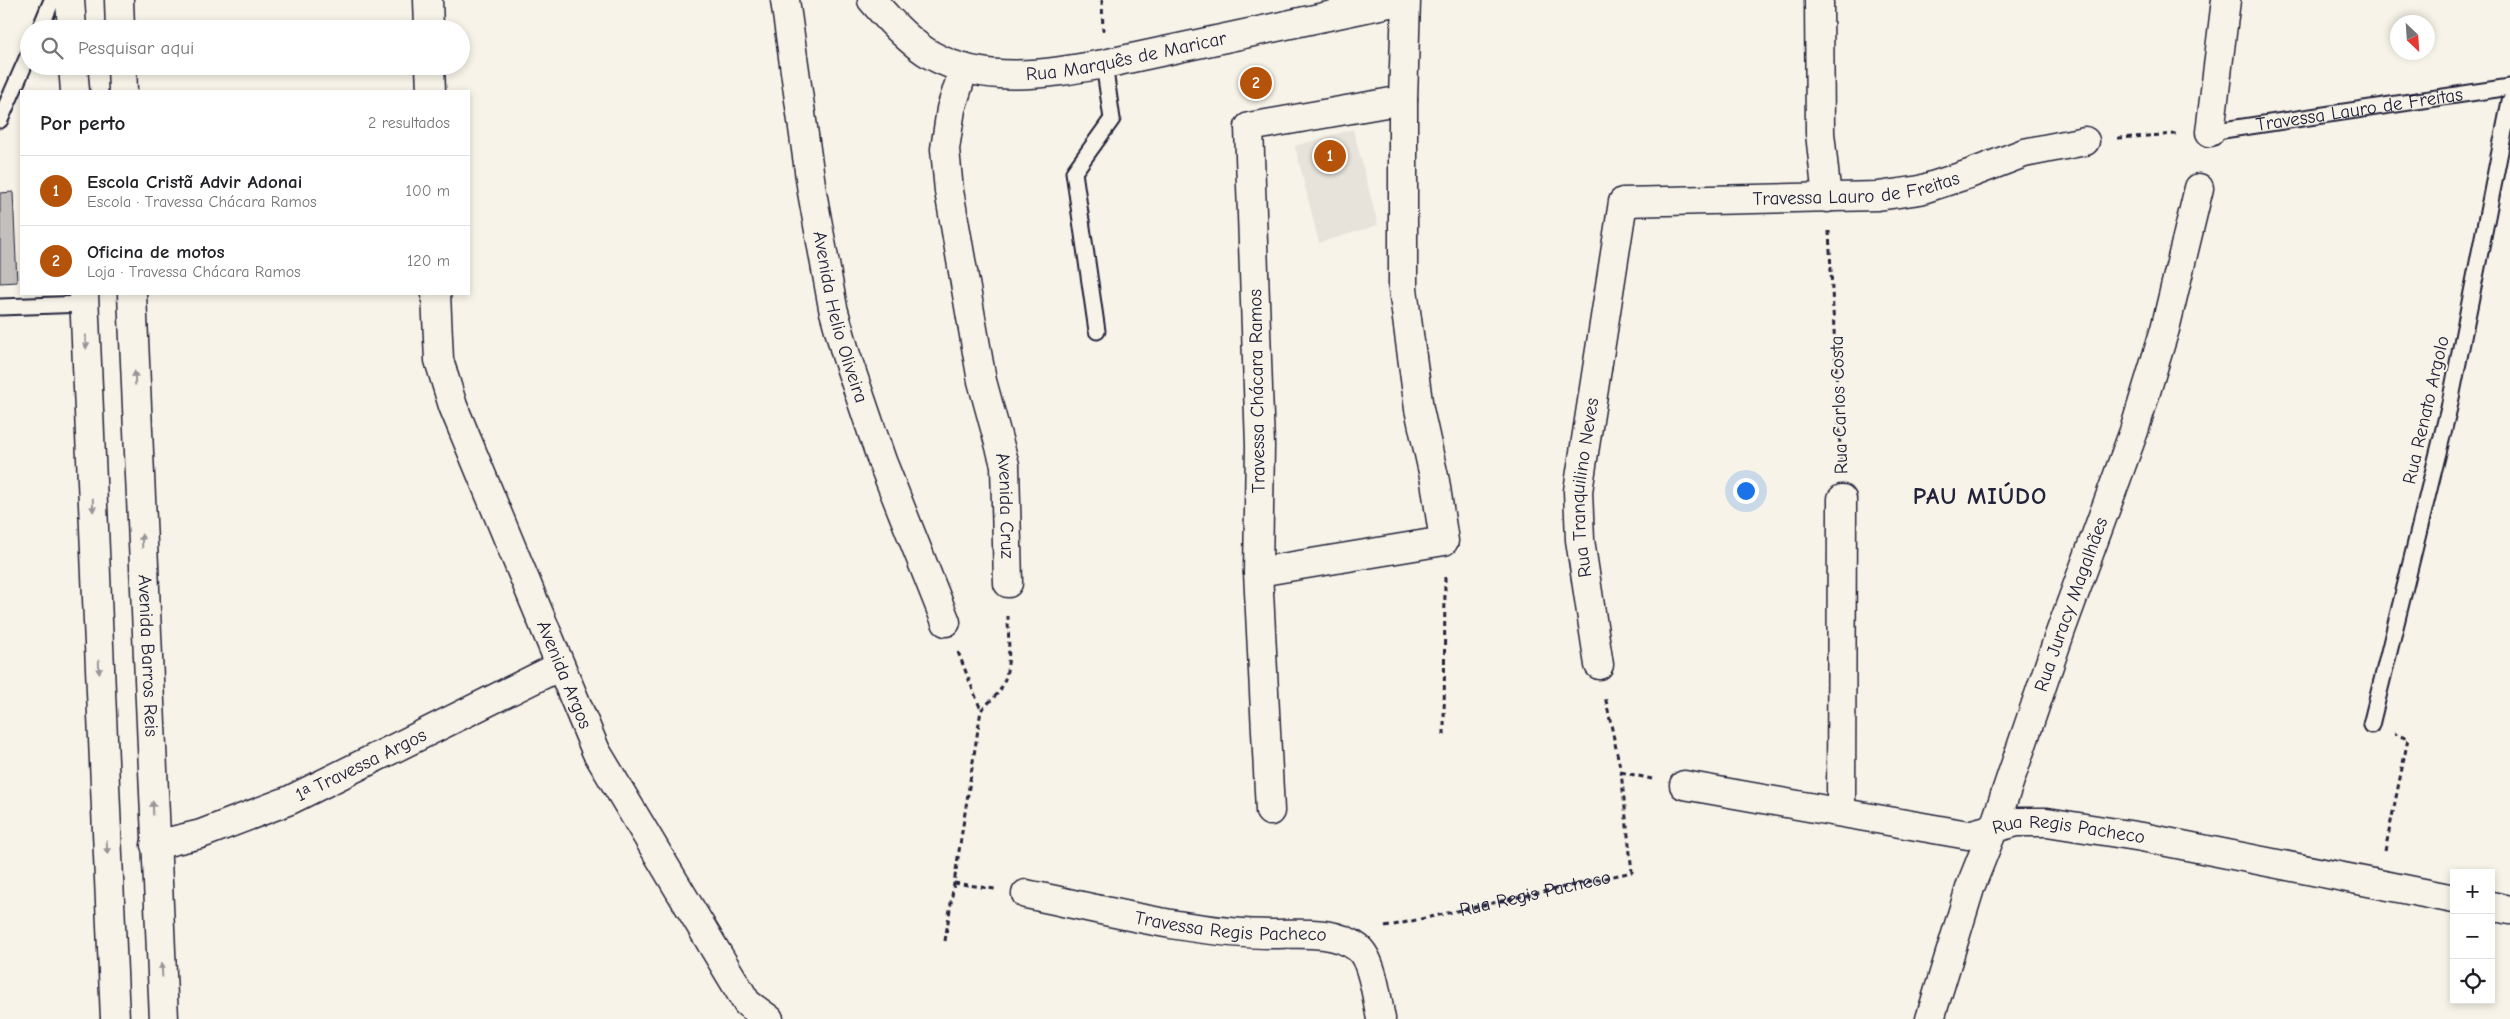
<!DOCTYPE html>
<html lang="pt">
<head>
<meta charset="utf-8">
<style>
  :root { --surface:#fff; --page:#f2f2f2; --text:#202124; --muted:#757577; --line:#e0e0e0; --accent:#b45309 }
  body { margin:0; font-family:"Comic Neue",sans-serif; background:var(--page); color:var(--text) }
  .controls { position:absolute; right:15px; bottom:15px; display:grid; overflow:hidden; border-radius:0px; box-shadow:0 2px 8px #0003 }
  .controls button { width:45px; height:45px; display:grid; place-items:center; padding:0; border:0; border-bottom:1px solid var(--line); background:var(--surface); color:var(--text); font:25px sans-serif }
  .compass { position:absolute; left:2390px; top:15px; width:45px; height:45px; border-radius:50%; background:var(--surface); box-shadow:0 2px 8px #0003; rotate:155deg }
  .you { position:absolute; left:1745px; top:490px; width:18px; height:18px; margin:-12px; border:4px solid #fff; border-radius:50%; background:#1a73e8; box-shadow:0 0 0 8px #1a73e833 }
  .badge { display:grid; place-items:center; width:32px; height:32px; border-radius:50%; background:var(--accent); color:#fff; font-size:16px; font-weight:700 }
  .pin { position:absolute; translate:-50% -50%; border:2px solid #fff; box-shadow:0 1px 5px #0006 }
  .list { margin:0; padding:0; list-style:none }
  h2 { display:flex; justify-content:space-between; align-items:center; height:65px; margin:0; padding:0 20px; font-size:21px }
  h2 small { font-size:16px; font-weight:400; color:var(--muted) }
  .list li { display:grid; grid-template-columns:32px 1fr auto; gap:15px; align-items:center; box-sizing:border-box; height:70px; padding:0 20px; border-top:1px solid var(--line) }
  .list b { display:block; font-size:19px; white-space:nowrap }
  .list p { margin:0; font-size:16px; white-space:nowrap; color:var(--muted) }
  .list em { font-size:16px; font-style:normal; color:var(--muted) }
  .icon { flex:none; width:28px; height:28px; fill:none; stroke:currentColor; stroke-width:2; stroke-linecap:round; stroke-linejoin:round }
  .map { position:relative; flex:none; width:2510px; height:1019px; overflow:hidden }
  .search { position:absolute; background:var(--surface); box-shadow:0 2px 8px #0003; left:20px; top:20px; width:450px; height:55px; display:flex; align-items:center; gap:12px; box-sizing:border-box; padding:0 18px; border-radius:28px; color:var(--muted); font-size:19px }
  .panel { position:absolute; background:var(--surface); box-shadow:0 2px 8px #0003; left:20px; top:90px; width:450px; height:205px; border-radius:0px }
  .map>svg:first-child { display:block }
  .built { fill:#e7e3db }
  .building { fill:#c2bfbd; stroke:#22223b }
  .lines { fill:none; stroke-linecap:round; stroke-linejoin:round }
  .lane-casing { stroke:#22223b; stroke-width:19 }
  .street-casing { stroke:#22223b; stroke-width:31 }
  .secondary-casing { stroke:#22223b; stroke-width:31 }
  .primary-casing { stroke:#22223b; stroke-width:31 }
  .path { stroke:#22223b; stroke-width:3; stroke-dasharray:5 4; stroke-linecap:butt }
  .lane { stroke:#f7f3e8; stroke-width:15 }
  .street { stroke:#f7f3e8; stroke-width:28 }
  .secondary { stroke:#f7f3e8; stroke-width:28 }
  .primary { stroke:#f7f3e8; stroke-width:28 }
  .oneway { fill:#97959a }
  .labels { text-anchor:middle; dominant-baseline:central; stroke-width:4; stroke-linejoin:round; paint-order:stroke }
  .street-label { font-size:19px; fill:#22223b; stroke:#f7f3e8 }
  .district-label { font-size:24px; font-weight:bold; letter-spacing:1px; fill:#22223b; stroke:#f7f3e8 }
</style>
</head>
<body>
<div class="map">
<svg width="2510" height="1019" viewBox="0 0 2510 1019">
  <rect width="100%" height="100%" fill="#f7f3e8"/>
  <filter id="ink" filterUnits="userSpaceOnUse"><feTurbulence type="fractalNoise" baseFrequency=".02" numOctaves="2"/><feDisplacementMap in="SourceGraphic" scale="10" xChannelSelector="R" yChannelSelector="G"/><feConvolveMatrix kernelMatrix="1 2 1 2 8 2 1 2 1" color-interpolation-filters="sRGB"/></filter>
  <g filter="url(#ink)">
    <path class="built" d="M1353 129 1378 225 1319 243 1295 146Z"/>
    <path class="building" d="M13 192 17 282 0 283V193Z"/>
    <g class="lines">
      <defs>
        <g id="lane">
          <path d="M40 29 52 0"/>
          <path d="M0 120 29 54"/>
          <path id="s2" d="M2210 132 2510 87"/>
          <path d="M0 307 85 304"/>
          <path d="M1097 331 1074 172 1112 119 1104 64"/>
          <path d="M2371 725 2449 408 2510 101"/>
        </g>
        <g id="street">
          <path d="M428 0 429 29"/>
          <path id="s3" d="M785 0 812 192 833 308 846 355 882 461 946 622"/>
          <path d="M1819 0 1820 133 1827 198"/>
          <path d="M430 66 431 91"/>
          <path id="s4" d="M964 68 951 109 945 149 949 191 982 381 1005 465 1008 583"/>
          <path d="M2210 132 2226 0"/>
          <path id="s5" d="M436 294 439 360 453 406 596 751 747 1003 769 1019"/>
          <path d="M1258 572 1444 541 1435 481 1419 409 1403 289V100L1406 0"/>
          <path id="s6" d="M1599 665 1580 540 1578 491 1623 202 1878 196 1920 190 1969 174 2024 153 2085 141"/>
          <path id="s7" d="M1684 785 1968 835 2017 822H2047L2142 837 2454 899"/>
          <path d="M1270 811 1258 572 1260 446 1249 127 1403 100"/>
          <path d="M1841 811 1842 499"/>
          <path d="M155 845 201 834 290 800 560 666"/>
          <path id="s8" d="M1026 894C1104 910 1193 934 1273 934 1300 934 1335 930 1358 948 1373 960 1377 1000 1381 1019"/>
          <path d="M2491 906 2510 910"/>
          <path id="s9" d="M1930 1019 1971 885 1993 830 2060 633 2134 431 2165 329 2199 188"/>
        </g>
        <g id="secondary">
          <path id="s10" d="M872 0C888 19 909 42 931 55 985 85 1047 74 1104 64L1403 0"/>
        </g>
        <g id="primary">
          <path d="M70 0 72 29"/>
          <path d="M119 0 120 29"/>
          <path d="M73 66 75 91"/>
          <path d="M122 66 123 91"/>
          <path d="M84 294 115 1019"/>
          <path id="s11" d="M132 294 164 1019"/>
        </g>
      </defs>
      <use href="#lane" class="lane-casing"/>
      <use href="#street" class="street-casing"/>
      <use href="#secondary" class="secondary-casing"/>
      <use href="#primary" class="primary-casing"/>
      <g class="path">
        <path d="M1102 0 1103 31"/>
        <path d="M2118 138 2176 134"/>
        <path d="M1829 231 1841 467"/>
        <path d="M958 652 981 710"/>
        <path d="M1444 735 1445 575"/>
        <path d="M1621 772 1652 779"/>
        <path d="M2385 851 2408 739 2395 734"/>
        <path d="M954 883 995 889"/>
        <path id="s1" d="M1385 927 1632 872 1621 772 1605 696"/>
        <path d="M945 941 981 710C987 704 993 699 998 693 1013 673 1008 639 1008 616"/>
      </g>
      <use href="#lane" class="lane"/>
      <use href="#street" class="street"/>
      <use href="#secondary" class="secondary"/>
      <use href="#primary" class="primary"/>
    </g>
    <defs><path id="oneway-solid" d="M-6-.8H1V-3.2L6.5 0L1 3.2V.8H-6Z" transform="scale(1.25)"/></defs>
    <g class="oneway">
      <use href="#oneway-solid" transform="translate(86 342) rotate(88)"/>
      <use href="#oneway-solid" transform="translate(135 378) rotate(-92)"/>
      <use href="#oneway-solid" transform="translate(93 505) rotate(88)"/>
      <use href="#oneway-solid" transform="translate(142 541) rotate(-92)"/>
      <use href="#oneway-solid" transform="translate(99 667) rotate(88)"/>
      <use href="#oneway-solid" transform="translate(153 808) rotate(-92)"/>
      <use href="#oneway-solid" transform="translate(107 847) rotate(87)"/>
      <use href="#oneway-solid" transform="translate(162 970) rotate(-93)"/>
    </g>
  </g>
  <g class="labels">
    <g class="street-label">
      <text stroke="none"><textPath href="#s10" startOffset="281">Rua Marquês de Maricar</textPath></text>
      <text stroke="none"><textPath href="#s2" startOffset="151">Travessa Lauro de Freitas</textPath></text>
      <text stroke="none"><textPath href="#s6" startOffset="702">Travessa Lauro de Freitas</textPath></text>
      <text stroke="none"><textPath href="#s3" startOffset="322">Avenida Helio Oliveira</textPath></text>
      <text transform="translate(1257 391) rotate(-91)">Travessa Chácara Ramos</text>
      <text transform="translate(1839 405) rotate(-92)">Rua Carlos Costa</text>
      <text transform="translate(2426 410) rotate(-77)">Rua Renato Argolo</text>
      <text stroke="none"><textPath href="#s6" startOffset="179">Rua Tranquilino Neves</textPath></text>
      <text stroke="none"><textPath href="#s4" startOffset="446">Avenida Cruz</textPath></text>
      <text stroke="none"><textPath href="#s9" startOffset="438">Rua Juracy Magalhães</textPath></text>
      <text stroke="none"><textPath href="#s11" startOffset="362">Avenida Barros Reis</textPath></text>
      <text stroke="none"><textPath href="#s5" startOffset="405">Avenida Argos</textPath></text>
      <text transform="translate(361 765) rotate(-26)">1ᵃ Travessa Argos</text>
      <text stroke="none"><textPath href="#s7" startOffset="391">Rua Regis Pacheco</textPath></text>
      <text stroke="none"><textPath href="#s1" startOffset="154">Rua Regis Pacheco</textPath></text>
      <text stroke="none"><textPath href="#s8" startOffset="208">Travessa Regis Pacheco</textPath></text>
    </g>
    <g class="district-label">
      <text x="1980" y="496">PAU MIÚDO</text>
    </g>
  </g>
</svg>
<div class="controls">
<button>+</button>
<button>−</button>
<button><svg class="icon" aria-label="locate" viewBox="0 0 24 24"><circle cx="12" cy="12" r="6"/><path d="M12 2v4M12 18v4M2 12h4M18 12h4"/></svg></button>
</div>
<svg class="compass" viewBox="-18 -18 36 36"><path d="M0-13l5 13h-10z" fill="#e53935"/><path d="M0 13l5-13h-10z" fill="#757577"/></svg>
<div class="you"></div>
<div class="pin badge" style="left:1330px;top:156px">1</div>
<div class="pin badge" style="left:1256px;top:83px">2</div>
<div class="search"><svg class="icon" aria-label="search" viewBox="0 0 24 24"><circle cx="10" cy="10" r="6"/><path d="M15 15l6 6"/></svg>Pesquisar aqui</div>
<section class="panel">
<h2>Por perto<small>2 resultados</small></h2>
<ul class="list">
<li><span class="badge">1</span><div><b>Escola Cristã Advir Adonai</b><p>Escola · Travessa Chácara Ramos</p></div><em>100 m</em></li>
<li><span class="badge">2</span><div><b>Oficina de motos</b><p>Loja · Travessa Chácara Ramos</p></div><em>120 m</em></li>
</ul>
</section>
</div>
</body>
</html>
